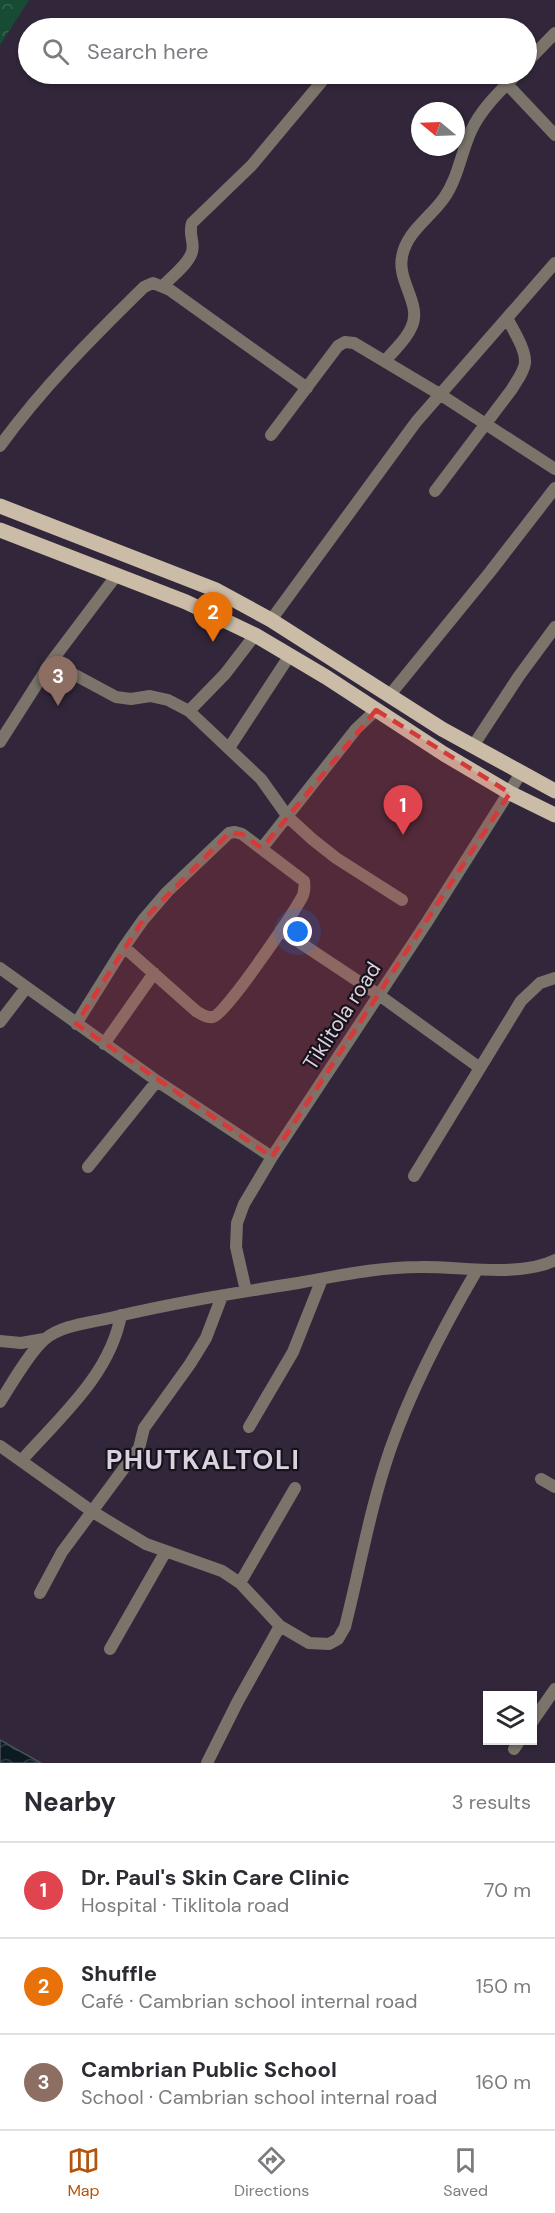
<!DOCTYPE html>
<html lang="en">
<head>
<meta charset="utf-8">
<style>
  :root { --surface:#fff; --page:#f7f7f7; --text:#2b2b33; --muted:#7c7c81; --line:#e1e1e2; --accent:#b45309 }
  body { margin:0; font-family:"DM Sans",sans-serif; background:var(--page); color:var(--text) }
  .controls { position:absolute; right:18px; bottom:18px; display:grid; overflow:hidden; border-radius:0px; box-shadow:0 2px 4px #0004 }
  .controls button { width:54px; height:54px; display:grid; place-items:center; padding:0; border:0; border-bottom:2px solid var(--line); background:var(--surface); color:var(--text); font:30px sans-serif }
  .compass { position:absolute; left:411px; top:102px; width:54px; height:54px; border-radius:50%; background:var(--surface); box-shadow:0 2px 4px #0004; rotate:289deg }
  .you { position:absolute; left:298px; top:932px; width:21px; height:21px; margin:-15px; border:4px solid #fff; border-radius:50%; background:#1a73e8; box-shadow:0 0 0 9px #1a73e833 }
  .badge { display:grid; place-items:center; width:39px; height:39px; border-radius:50%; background:var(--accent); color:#fff; font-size:20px; font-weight:700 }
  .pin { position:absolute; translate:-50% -50px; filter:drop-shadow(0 2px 3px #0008) }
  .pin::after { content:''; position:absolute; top:32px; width:21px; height:18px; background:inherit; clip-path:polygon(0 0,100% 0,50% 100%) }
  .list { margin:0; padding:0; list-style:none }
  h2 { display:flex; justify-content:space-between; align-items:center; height:78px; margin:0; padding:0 24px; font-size:26px }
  h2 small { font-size:20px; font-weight:400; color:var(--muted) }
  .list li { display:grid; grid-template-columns:39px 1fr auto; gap:18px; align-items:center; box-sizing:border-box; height:96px; padding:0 24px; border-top:2px solid var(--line) }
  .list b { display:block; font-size:22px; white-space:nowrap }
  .list p { margin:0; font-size:20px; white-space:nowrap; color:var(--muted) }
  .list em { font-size:20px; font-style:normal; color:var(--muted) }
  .icon { flex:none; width:33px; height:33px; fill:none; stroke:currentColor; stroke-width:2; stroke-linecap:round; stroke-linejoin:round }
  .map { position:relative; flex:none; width:555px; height:1763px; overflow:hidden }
  .search { position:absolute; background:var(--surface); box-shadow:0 2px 4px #0004; left:18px; right:18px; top:18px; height:66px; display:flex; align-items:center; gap:15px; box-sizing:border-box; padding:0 21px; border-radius:33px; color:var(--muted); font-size:22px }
  .sheet { height:366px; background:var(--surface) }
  nav { display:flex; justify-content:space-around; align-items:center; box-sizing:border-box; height:84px; border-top:2px solid var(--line); background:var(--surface); font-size:16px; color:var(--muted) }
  nav a { display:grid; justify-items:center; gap:3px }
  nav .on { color:var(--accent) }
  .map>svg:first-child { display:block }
  .park { fill:url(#park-crowns) }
  .water { fill:url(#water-waves); stroke:#4a525b; stroke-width:1.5 }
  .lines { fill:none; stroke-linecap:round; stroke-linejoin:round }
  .street { stroke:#7b746b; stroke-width:12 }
  .primary { stroke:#cbbca8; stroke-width:15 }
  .marked { fill:#d6393a; fill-opacity:0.2; stroke:#d6393a; stroke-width:4.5; stroke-dasharray:12 8; stroke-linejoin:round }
  .labels { text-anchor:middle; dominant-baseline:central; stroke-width:4.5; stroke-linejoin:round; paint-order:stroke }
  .street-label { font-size:21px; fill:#dad3df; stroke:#17121b }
  .district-label { font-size:27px; font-weight:bold; letter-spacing:1.5px; fill:#dad3df; stroke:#17121b }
</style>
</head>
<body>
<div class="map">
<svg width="555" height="1763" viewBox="0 0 555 1763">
  <defs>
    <pattern id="park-crowns" width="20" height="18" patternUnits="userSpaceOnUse" patternTransform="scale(1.5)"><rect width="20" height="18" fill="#174b33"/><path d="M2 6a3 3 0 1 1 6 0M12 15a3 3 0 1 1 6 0" fill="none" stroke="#386450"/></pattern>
    <pattern id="water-waves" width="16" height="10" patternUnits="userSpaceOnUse" patternTransform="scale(1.5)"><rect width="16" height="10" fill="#0c1b22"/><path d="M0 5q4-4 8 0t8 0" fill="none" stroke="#2f3b42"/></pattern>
  </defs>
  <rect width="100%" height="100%" fill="#32273a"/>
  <path class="park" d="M0 0H29L0 45Z"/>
  <path class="water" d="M0 1740 41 1763H0Z"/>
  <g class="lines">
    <path class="street" d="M526 63 555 33
      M507 84 555 135
      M163 286C171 277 188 265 192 252 195 242 188 234 192 223L252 165 328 74
      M386 360C394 350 406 340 411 328 423 305 397 282 402 257 406 232 430 218 444 198 458 178 461 153 471 131 481 109 500 91 517 74
      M271 435 338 346 345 342 354 343 441 395 555 469
      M0 446C42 388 93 337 144 287L153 283 170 290 307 388
      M435 491 512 389C516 382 524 372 525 363 526 349 513 330 507 318
      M271 620 416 422 555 263
      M51 662 116 697 131 699 150 696 168 700 189 711 261 779 288 817 312 839 336 858 402 900
      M389 696 490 572 555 488
      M189 711 225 674 255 635
      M0 742 51 662 116 576
      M473 746 519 676 555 627
      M229 748 290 655
      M262 848 356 729 376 710
      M281 930 379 995 480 1068
      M0 968 157 1081 272 1157
      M0 1022 26 988
      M76 1024 124 947 143 920 167 892 229 833 235 832 242 834 304 881C305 888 305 893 301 899 292 915 226 1014 213 1017 206 1018 201 1014 196 1011L124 947
      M104 1044 154 973
      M88 1167 157 1081
      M414 1176 521 1001 540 983 555 978
      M246 1291 236 1247 237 1223 244 1204 272 1157 427 922 521 773
      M0 1341 21 1343 44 1339
      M0 1402C11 1385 30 1351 45 1339 62 1325 89 1323 110 1318 172 1303 235 1293 298 1283 338 1276 378 1267 420 1267 459 1266 519 1278 555 1260
      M249 1427 293 1352 322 1279
      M0 1446 93 1512 126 1532 146 1544 222 1571 240 1583 280 1626 309 1643 329 1644 338 1639 345 1627C360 1568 370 1508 390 1450 412 1387 443 1328 477 1270
      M21 1461C60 1417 110 1375 121 1315
      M541 1479 555 1487
      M240 1583 295 1488
      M40 1593 62 1552 139 1448 144 1428 190 1364 206 1338 222 1296
      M110 1649 166 1551
      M532 1722 555 1689
      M514 1749 520 1740
      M207 1763 238 1701 280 1626"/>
    <path class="primary" d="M0 506 216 590 271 620 442 729 555 791
      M0 530 186 602 255 635 326 677 444 754 510 793 555 815"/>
  </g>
  <path class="marked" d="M376 710 510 793 272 1157 76 1024 143 920 229 833 242 834 262 848Z"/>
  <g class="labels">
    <g class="street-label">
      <text transform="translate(342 1016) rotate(-57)">Tiklitola road</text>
    </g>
    <g class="district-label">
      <text x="203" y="1459">PHUTKALTOLI</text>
    </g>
  </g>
</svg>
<div class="controls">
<button><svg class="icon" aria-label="layers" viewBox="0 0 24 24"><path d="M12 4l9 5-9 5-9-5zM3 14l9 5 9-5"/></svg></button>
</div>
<svg class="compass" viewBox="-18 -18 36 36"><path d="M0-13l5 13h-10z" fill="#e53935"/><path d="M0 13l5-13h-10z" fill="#7c7c81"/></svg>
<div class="you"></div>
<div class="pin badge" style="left:403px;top:835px;background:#e0444e">1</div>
<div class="pin badge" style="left:213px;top:642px;background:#e8710a">2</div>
<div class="pin badge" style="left:58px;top:706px;background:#8d6e63">3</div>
<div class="search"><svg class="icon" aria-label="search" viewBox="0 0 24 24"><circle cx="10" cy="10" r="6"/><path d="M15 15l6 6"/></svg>Search here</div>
</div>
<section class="sheet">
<h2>Nearby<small>3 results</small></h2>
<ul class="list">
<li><span class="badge" style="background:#e0444e">1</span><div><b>Dr. Paul's Skin Care Clinic</b><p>Hospital · Tiklitola road</p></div><em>70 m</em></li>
<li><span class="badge" style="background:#e8710a">2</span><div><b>Shuffle</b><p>Café · Cambrian school internal road</p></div><em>150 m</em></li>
<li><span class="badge" style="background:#8d6e63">3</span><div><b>Cambrian Public School</b><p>School · Cambrian school internal road</p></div><em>160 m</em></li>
</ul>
</section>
<nav>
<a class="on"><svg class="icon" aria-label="map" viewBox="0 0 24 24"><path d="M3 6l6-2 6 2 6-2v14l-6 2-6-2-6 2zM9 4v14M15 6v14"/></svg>Map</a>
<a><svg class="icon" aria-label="directions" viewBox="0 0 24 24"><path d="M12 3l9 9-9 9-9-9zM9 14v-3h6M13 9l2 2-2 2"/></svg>Directions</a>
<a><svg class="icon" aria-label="saved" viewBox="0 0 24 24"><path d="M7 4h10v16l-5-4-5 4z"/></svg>Saved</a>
</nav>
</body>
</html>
